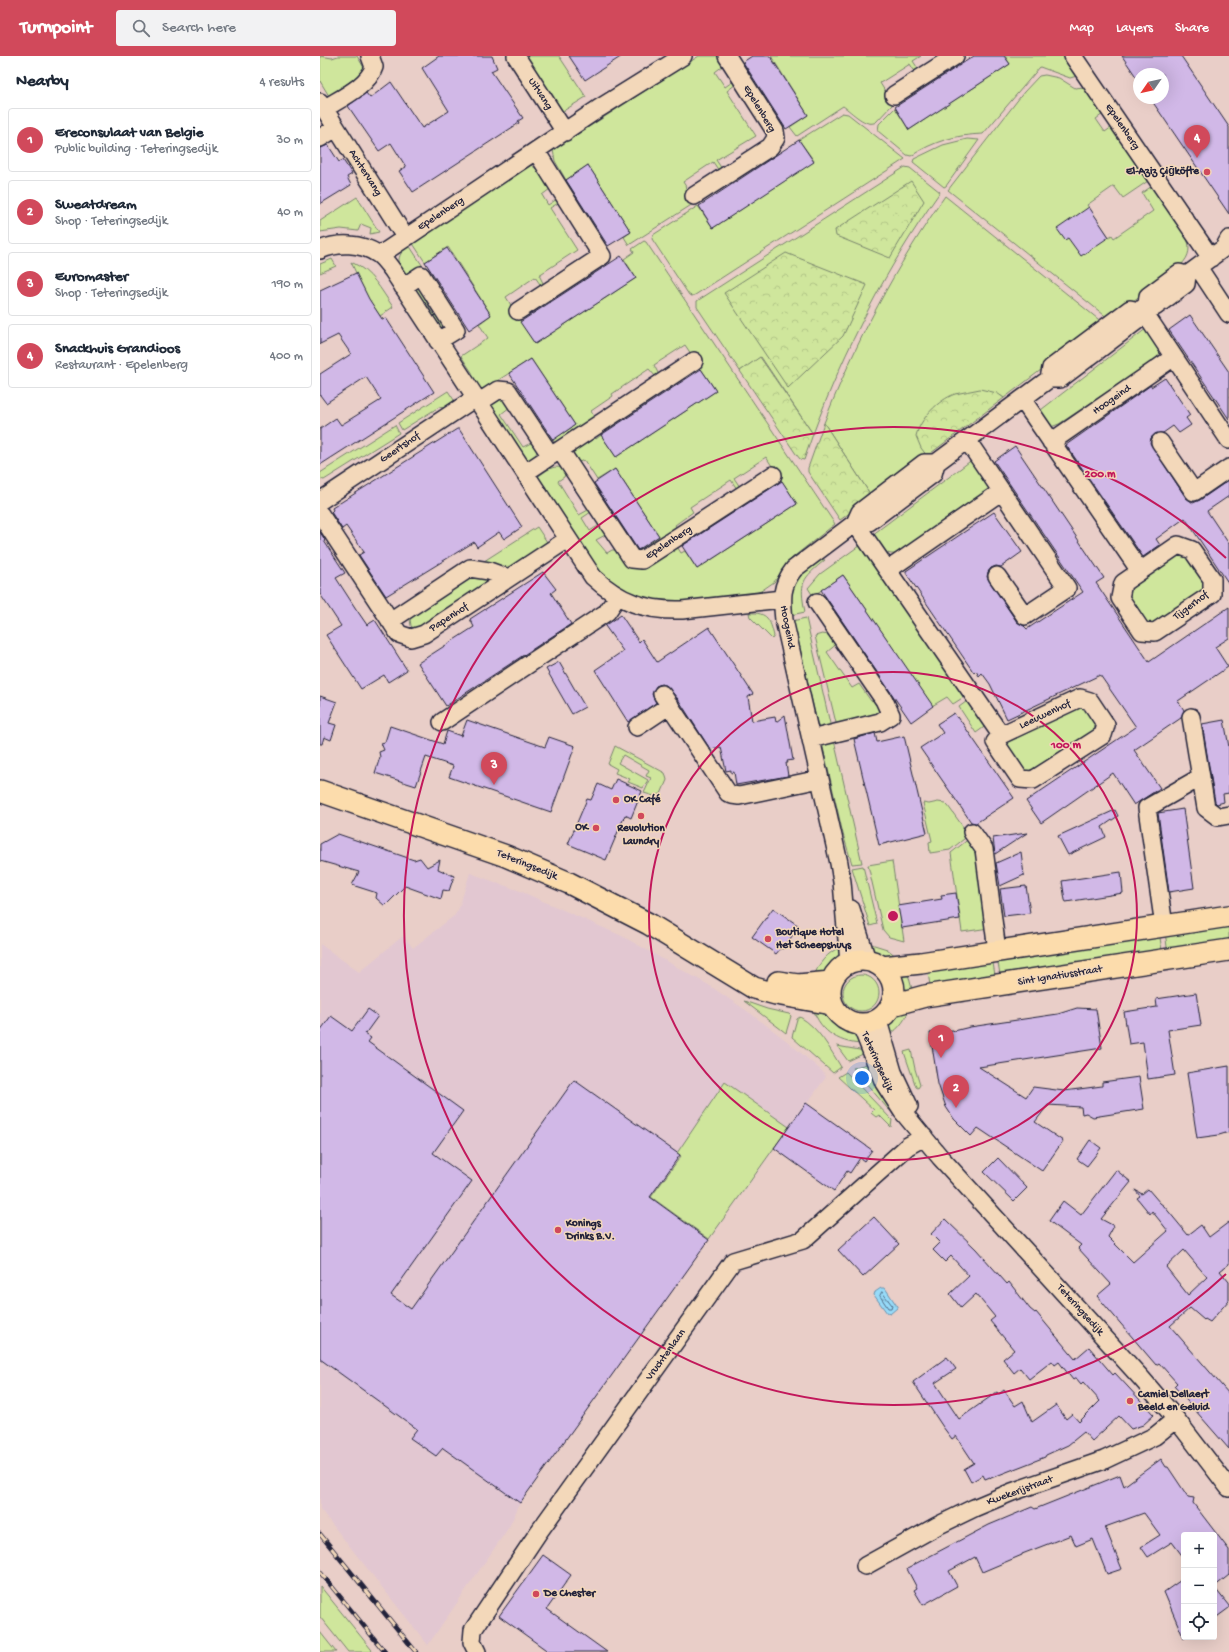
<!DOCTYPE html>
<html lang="en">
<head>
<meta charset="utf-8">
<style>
  :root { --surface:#fff; --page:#f2f2f3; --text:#1f2937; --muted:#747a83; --line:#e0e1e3; --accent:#d1495b }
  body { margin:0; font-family:"Gochi Hand",sans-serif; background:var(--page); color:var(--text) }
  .controls { position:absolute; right:12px; bottom:12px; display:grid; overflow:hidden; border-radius:4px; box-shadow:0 4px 16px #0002 }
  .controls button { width:36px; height:36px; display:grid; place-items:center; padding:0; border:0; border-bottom:1px solid var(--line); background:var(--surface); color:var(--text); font:20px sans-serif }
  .compass { position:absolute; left:813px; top:12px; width:36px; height:36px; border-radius:50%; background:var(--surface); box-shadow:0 4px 16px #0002; rotate:236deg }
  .you { position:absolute; left:542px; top:1022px; width:14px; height:14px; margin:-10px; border:3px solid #fff; border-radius:50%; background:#1a73e8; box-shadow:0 0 0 6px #1a73e833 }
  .badge { display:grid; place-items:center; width:26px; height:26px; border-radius:50%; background:var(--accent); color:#fff; font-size:13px; font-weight:700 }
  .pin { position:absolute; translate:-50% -33px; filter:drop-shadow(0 1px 2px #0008) }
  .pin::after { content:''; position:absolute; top:21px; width:14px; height:12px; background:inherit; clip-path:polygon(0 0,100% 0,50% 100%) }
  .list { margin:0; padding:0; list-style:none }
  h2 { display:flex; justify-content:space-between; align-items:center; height:52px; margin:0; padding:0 16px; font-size:17px }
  h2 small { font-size:13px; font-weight:400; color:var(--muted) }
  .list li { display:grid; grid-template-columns:26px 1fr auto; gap:12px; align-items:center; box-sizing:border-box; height:64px; margin:0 8px 8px; padding:0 8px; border:1px solid var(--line); border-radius:4px }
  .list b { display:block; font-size:15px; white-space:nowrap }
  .list p { margin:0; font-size:13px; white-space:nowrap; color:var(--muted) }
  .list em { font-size:13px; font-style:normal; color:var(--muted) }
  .icon { flex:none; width:22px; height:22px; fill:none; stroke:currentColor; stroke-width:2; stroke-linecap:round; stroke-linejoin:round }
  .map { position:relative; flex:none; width:909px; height:1596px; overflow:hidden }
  header { display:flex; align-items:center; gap:24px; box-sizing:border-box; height:56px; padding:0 20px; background:var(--accent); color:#fff }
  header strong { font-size:19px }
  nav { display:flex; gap:22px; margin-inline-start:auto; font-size:14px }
  .search { width:280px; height:36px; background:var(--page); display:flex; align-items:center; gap:10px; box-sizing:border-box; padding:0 14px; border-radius:4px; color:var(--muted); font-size:15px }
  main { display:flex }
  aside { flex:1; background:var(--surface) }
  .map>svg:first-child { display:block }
  .built { fill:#e2c7d1 }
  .green { fill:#cfe69c; stroke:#78846c }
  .forest { fill:url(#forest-crowns); stroke:#78846c }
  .water { fill:url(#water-ripples); stroke:#6891ad }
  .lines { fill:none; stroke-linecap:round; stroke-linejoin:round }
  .shore { stroke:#516c87; stroke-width:1 }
  .building { fill:#d1b8e7; stroke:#22223b; fill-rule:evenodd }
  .minor-casing { stroke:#22223b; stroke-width:20 }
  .major-casing { stroke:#22223b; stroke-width:24 }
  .minor { stroke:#f3d8ba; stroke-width:17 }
  .major { stroke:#fcdcac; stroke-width:21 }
  .rail-casing { stroke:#22223b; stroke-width:4.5 }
  .rail { stroke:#f3d8ba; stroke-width:3; stroke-dasharray:9; stroke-linecap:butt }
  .ring { fill:none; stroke:#c2185b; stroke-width:2 }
  .poi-dot { fill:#d1495b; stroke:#f3d8ba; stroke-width:1.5 }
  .labels { text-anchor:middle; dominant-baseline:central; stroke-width:3; stroke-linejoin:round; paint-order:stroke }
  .street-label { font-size:11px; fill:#22223b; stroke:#f3d8ba }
  .poi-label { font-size:11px; font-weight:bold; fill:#22223b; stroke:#f3d8ba; text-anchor:start }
  .centre { fill:#c2185b; stroke:#f3d8ba; stroke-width:2 }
  .ring-label { font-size:12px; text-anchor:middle; font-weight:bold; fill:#c2185b; stroke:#f3d8ba; stroke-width:3; stroke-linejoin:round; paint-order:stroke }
</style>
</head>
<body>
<header>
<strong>Turnpoint</strong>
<div class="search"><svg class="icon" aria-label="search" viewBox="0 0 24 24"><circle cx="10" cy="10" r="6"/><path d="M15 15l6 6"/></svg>Search here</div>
<nav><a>Map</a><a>Layers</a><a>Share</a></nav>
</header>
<main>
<aside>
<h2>Nearby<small>4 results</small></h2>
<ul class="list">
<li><span class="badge">1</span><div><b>Ereconsulaat van Belgie</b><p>Public building · Teteringsedijk</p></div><em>30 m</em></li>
<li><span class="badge">2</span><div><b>Sweatdream</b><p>Shop · Teteringsedijk</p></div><em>40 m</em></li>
<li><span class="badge">3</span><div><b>Euromaster</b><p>Shop · Teteringsedijk</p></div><em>190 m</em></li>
<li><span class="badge">4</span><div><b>Snackhuis Grandioos</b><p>Restaurant · Epelenberg</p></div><em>400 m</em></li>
</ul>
</aside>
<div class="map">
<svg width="909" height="1596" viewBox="0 0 909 1596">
  <defs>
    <pattern id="forest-crowns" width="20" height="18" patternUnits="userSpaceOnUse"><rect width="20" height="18" fill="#cfe69c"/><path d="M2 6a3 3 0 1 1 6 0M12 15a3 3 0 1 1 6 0" fill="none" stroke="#b1c587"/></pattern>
    <pattern id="water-ripples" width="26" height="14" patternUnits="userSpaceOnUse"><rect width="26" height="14" fill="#97dbf9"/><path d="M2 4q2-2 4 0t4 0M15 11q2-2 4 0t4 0" fill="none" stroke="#82bcd6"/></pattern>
  </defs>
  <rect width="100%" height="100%" fill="#e9cec8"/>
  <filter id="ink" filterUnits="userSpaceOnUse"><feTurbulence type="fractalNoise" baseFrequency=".025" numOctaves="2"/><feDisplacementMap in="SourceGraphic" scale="8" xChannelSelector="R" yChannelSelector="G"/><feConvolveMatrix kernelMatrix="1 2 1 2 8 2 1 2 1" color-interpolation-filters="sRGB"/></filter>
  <g filter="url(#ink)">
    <path class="built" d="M150 817 200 835 302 880 387 928 430 957 467 985 502 1015 506 1021 200 1447 189 1471 108 1589 0 1453V888L39 916 83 880 93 892 135 859 139 852Z"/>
    <path class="green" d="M0 0 12 2 18 0H37L46 15 9 40 0 25Z
      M204 0H239L266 41 240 57Z
      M379 0H398L404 9 395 16 405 31 415 24 416 28 407 35 436 80 396 104 402 113 399 115 393 106 363 126 376 146 309 189 304 181 311 176 268 109 246 124 235 105 233 94Z
      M451 0H601L593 5 599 14 595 16 590 8 560 27 573 48 556 66C546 72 532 56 523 50L477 80 470 71 488 59Z
      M685 0H743L757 20 750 22 720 11 663 78C635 79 614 85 591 100L587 99 558 75 559 68 575 52 589 74 690 8Z
      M725 19 739 22 755 32 764 31 783 58 776 63 785 76 792 71 828 125 803 142 794 130 767 149 789 181 792 179 794 182 833 155 822 137 832 130 866 180C871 191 870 200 861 209L789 263 628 134 704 36 719 20Z
      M522 57 528 58 585 103 375 239 372 240 369 239 332 183 333 179 378 150 393 172 494 105 479 84Z
      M647 83 659 84 626 130 624 131 593 106 594 103 623 89Z
      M211 109 219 115 230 133 222 139 228 149 237 143 240 146 230 152 257 194 219 219 224 229 222 231 215 221 186 241 215 288 316 222 304 203 314 196 312 193 324 185 326 186 515 468 472 502 454 526 441 535 427 540 348 547 331 546 301 534 279 516 216 422C226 415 236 405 246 416L244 421 238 425 259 459 270 453 271 456 262 462 270 475 281 468 287 478 276 484 287 497 292 494H296L306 505 356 489 361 497 365 495 377 513 477 448 446 401 414 422 420 431 417 433 411 424 370 451 373 456 355 469 358 474 319 498 317 494 339 480 295 413 277 424 264 404 259 406 253 396 254 392 273 379 276 383 281 379 296 401 396 335 365 289 334 309 339 319 336 321 329 313 292 338 293 340 271 355 275 363 236 388 233 384 255 369 211 303 160 336 150 321 153 318 141 300 168 282 159 268 171 259 128 191 105 206 92 186Z
      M585 111 590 112 620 136C567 211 525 292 493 378L441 301 420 315 377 251V245Z
      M625 140 783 267 684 342 681 340 636 338 612 354 607 400 552 441 504 367C535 287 576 210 625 140Z
      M37 141 59 176 50 178 51 172 41 168 38 175 21 173 0 176V165Z
      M89 189 102 209 84 221C77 207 76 199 89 189Z
      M12 203 16 210 0 217V208Z
      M31 206C52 215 61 234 73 251L60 260 47 241Z
      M97 232H99C107 240 107 259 122 262L124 268 122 274 93 234Z
      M827 272 838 288 840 297 835 304 739 368 731 371 717 357Z
      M128 335 136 347 128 353 119 351 82 374 78 367Z
      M180 343 185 345 190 351 181 358 203 391 213 386 217 393 216 399 206 408 168 349Z
      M75 369 79 377 4 424 0 423V417Z
      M653 403 669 428 668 435 579 497C565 502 559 489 552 479Z
      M217 471 229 489 189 513 161 507Z
      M543 487 647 639 633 648 627 641 612 650 523 519 493 540 488 532 500 518Z
      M859 498 865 499 884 522V533L834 568H828L823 564 809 543V533Z
      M498 503 505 504C482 523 479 526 485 556L471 559C467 531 478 520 498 503Z
      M152 519 164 520 167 524V528L96 574 91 570 90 563 93 559Z
      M429 557C448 556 450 564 454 580L452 583 430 561Z
      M486 562 511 672 499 675 477 579 474 576 472 565Z
      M502 578 509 579 518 587 507 596 532 632 539 628 551 645 555 642 559 652 557 660 517 671 495 580Z
      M650 643 667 669 656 677 639 651Z
      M758 651 765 652 775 668 774 676 715 717 705 715 702 713 685 689 686 685Z
      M514 684 542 807 532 808 523 778 502 687Z
      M295 690 345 717 347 724 341 738 334 740 324 737 331 722 326 720 329 714 303 699 298 707 328 724 323 732 308 726 310 723 295 717 297 713 288 708Z
      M618 746 625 747 628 750 649 779 630 794 610 797 609 786 612 785 603 747 609 748Z
      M650 782 656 790 669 872 642 876 631 797Z
      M572 805 584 885 569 881 563 874 548 809Z
      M543 810 557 868 550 870 532 812Z
      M909 865V890L848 899 845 875Z
      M839 876 843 900 681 924 677 901Z
      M548 887 567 893 581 904C566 902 557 900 548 887Z
      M522 890C518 909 510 915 493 923 498 907 507 897 522 890Z
      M672 901 676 925 611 935 607 911Z
      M587 914 593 937 583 938 579 920Z
      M523 937a18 18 0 1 1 36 0a18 18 0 1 1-36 0Z
      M424 945 447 953 469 958 471 960 466 977Z
      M492 948 507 957 513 965 536 980 542 988C517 987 497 973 492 948Z
      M591 948C587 962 580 972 568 980 568 962 576 956 591 948Z
      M480 961C499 972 510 993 521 1011L513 1017 472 981 477 963Z
      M517 990 545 995V997L528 1005Z
      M591 994 595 1013 600 1029 598 1032 596 1031 584 996Z
      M550 1007 573 1053 571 1055 568 1053 533 1012Z
      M526 1016 572 1064 571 1071 559 1059 556 1061 551 1057 554 1054 518 1021Z
      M405 1026 469 1071 389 1183 331 1141 361 1100 357 1097Z
      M0 1530 51 1593 53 1596H28L0 1561Z
      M0 1576 16 1596H0Z"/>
    <path class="forest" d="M591 125 604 145 570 202 516 180 515 174Z
      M466 197 547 229 523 280 468 332 404 237Z
      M440 301 493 378 484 404 480 403 476 398 420 315Z
      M660 333 677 337 684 342 607 400 601 392 596 380C600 363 618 344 635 338 643 336 652 335 660 333Z
      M504 367 552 441 520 464 488 416V412Z"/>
    <path class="water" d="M561 1232H565L577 1250V1252L570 1258 567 1257 554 1239 555 1236Z"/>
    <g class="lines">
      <path class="shore" d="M562 1236 572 1249 571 1252H568L560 1240Z"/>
    </g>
    <path class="building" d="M119 0H172L177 12 171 15 203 62 198 65 199 67 93 136 79 115 86 111 71 87 59 95 28 50 46 37 50 42 71 26 102 72 129 55 102 12Z
      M249 0H302L265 24Z
      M432 0H450L488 59 466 73 423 6Z
      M654 0H684L690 8 589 74 575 51Z
      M802 0H861L880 28 909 71V158L830 42H843V18H819V25Z
      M479 84 494 106 393 172 379 150Z
      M8 89 19 106 23 104 32 118 27 121 31 129 0 148V92Z
      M268 109 311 176 288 190 246 124Z
      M769 151 789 181 761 200 748 182 745 184 737 173Z
      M127 192 171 259 149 274 105 206Z
      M301 200 316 222 215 288 200 266Z
      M36 217 49 243 62 263 66 262 114 336 0 409V373L16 362 21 369 61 344 46 321 6 347 0 339V318L31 298 18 279 0 288V234Z
      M870 259 909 316V363L849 274Z
      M211 303 255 369 233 384 189 317Z
      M381 313 396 335 296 401 281 379Z
      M845 322 870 359 866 362 871 369 859 377 853 370 843 377 835 378 831 382 830 387 866 442 873 447 880 444 909 424V440L887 455 909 488V528L865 462 836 483 840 489 823 501 746 389 831 329V331Z
      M137 373H139L202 471 184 483 179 476 157 491 154 486 66 540 39 499 44 496 26 470 22 473 11 456 13 454 12 452Z
      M695 390 784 522 776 527 829 606 909 551V582L895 591 908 611 858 645 864 654 861 662 814 694 840 732 814 749 793 717 721 767 706 745 816 671 780 619 687 663 670 628 662 617 659 620 656 615 654 617 586 517V515L674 456 702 496 681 511 676 510 671 512 668 516 667 521 697 566 704 570 707 573 763 536 674 405Z
      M295 413 339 480 318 494 274 427Z
      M462 425 477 448 377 513 362 490Z
      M0 476 5 484 4 485 25 517 16 522 36 553 47 569 55 564 87 614 68 626 64 619 41 633 6 579 21 570 0 538Z
      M223 516 236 533 231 537 251 568 126 650 98 607 154 571 150 563Z
      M523 519 613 650 591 666 501 534Z
      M301 559 319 586 322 583 337 606 389 571 433 638 428 641 432 665 455 661 456 666 465 659 473 704 467 705 468 707H466L468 720 416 729 414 716 411 717V714L406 715 401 691 390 693 358 643 346 629 341 628 336 630 332 638 336 647 308 666 275 614 303 595 285 570Z
      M239 606 265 651 252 658 226 613Z
      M0 640 17 646 9 667 16 669 11 684 4 681 2 688H0Z
      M634 657 637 662 638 661 694 742 656 767 651 766 600 692 623 677 617 668Z
      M147 664 225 691 229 681 255 690 231 756 129 721 133 710 106 701 96 730 55 717 60 701 59 696 64 694 61 687 65 686 70 670 123 688 127 675 141 680Z
      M904 664 909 691V737L903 738 904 746 897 748 895 746 882 668Z
      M555 677 557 686 584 680 607 777 559 789 534 683Z
      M296 723 322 735 311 762 305 759 286 804 248 788 267 743 271 744 278 728 291 734Z
      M863 753 874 832 849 836 838 757Z
      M795 754 798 760 782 771 786 781 748 799 738 780Z
      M707 777 675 798 673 782Z
      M18 778 94 804 100 802 107 811 120 804 118 813 134 820 129 835 123 834 121 843 85 830 65 850 56 842 57 837 32 829 39 816 0 805V788Z
      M701 796 704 819 680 830 676 807Z
      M801 816 803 837 746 846 745 844 742 825Z
      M706 830 710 857 684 860 680 833Z
      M636 837 640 863 582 872 578 850 622 843 621 839Z
      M453 852 479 870 463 893 461 892 456 898 432 881Z
      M876 937 881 969 848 974 855 1019 828 1023 823 986 809 988 804 956 837 951 836 943Z
      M757 952 776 953 782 992 659 1011 706 1041 713 1031 744 1035 782 1030V1026L819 1021 824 1053 773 1061 766 1057 762 1058 761 1051 728 1049 715 1066 743 1085 722 1115 658 1072 651 1080 634 1063 626 1051 618 1028 610 977 633 974 634 975 650 971 738 958Z
      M48 953 58 960 45 978 51 982 48 986 143 1055 113 1097 152 1125 71 1239 91 1253 254 1024 360 1099 330 1141 389 1184 200 1447 123 1392 116 1400 90 1382 97 1373 0 1303V975L11 960 32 975Z
      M909 1010V1076L899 1079 877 1082 867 1017Z
      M486 1047 552 1094 544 1105 540 1102 530 1117 527 1115 514 1135 454 1092Z
      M770 1084 781 1092 767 1110 757 1103Z
      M678 1102 707 1132 694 1145 664 1116Z
      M796 1114 811 1126 781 1163 794 1170 788 1181 813 1206 848 1175 832 1155 830 1158 817 1142 820 1140 815 1134 822 1138 828 1133 840 1147 844 1150 868 1179 881 1169 889 1181 909 1166V1208L900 1215 909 1226V1244L890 1266 885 1263 884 1264 870 1252 850 1270 909 1338V1393L854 1330 857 1327 839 1307 836 1309 777 1240 791 1228 758 1192 761 1189 729 1165 743 1145 761 1159ZM864 1194 887 1221 868 1239 846 1211Z
      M554 1161 579 1188 543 1221 518 1194Z
      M625 1163 656 1193 687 1228 689 1226 710 1253 715 1257 716 1256 755 1303 769 1291 793 1319 795 1317 834 1359 823 1369 811 1373 799 1360 772 1385 764 1376 748 1389 726 1399 725 1401 671 1422 670 1421 665 1423 663 1419 651 1426 644 1413 654 1407 636 1380 632 1383 623 1371 593 1326 627 1301 636 1313 615 1327 639 1363 677 1336 679 1338 684 1334 695 1350 703 1345 712 1366 736 1349 746 1363 752 1358 759 1366 780 1345 763 1326 761 1328 756 1322 753 1324 739 1306 735 1309 732 1305 709 1323 700 1312 694 1317 683 1303 694 1294 670 1265 675 1261 656 1238 641 1252 630 1238 649 1220 631 1200 625 1206 613 1194 620 1187 611 1178Z
      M841 1403 846 1411H848L868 1441 874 1442 873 1447 909 1494V1519L894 1531V1479H864V1502L852 1486 828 1501 821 1491 840 1479 824 1457 785 1471 802 1513 787 1518 773 1483 756 1490 751 1479 702 1498V1499L662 1516 655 1501 629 1515 637 1530 603 1549 594 1534 597 1532 587 1513 593 1510V1509L669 1469 712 1451 715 1453 800 1419 804 1430Z
      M223 1499 251 1519 227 1553 287 1596H229L179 1560Z
      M864 1522V1583L844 1536Z
      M894 1531 909 1550V1552L894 1563Z"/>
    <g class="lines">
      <defs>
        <path id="minor" d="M196 0 245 76
          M753 0 891 202
          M574 39 635 0
          M0 46 85 181
          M4 53C21 42 48 30 54 11L50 0
          M0 82 16 72
          M374 140 450 91 456 82 455 75 407 0
          M0 194C18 186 41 187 58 198 64 202 69 210 73 215L273 521C300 546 325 555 362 554L462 543
          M60 199 278 53 363 0
          M878 211 909 258
          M83 231 101 219 136 274 118 285
          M827 249 835 251 866 228 867 219 904 192 909 183
          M822 253 909 384
          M198 255 282 200 216 95
          M729 323 731 312 810 253 819 255
          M702 343 820 515
          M158 347 178 334 188 335 231 400
          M647 384 747 532 705 560 677 520
          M731 386 854 301
          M840 386 874 436 909 412
          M240 394 312 503 322 504 453 419
          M205 417 374 305
          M0 445 155 342
          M0 458 79 578 91 582 104 578 248 483
          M535 467 540 456 604 407H616L729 323H740L818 264 819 255 827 249 828 240 859 217 867 219
          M535 467 681 679
          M858 489 872 494 892 523V538L835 576 822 575 800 542 803 527Z
          M568 514 682 435
          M70 565 150 512 169 515 188 522
          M342 638 408 737 412 739 419 740 500 723
          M760 642 770 645 786 669 783 679 713 724 700 723 675 686 681 679Z
          M871 661 886 752 898 761 909 759
          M122 666 287 556 297 541
          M317 671 350 649
          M491 683 560 666 571 659 564 644 497 546
          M652 776 664 793 677 895
          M531 853 547 904
          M844 870 827 752 881 721
          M529 907 522 826 519 807 464 564C462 543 460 531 474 513L535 467 549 466 613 418 616 407
          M558 965 573 1016 589 1050
          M541 969 564 1027 582 1055 620 1101 822 1323 856 1363 909 1432
          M545 1510 617 1470 654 1452 692 1436 784 1404 835 1380 856 1363
          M157 1596 152 1586 153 1574 218 1477 413 1205 483 1184 588 1090 604 1081"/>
        <path id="major" d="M0 735 186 800 249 827 329 868 434 932 456 938 512 948
          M510 936a32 32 0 1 1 64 0a32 32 0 1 1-64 0Z
          M562 911 601 907 909 860
          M458 926 478 929 511 926
          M572 949 605 940 909 894"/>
      </defs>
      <use href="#minor" class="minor-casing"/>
      <use href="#major" class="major-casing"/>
      <use href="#minor" class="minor"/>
      <use href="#major" class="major"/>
      <defs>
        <path id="rail" d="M0 1478 96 1596
          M0 1516 65 1596"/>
      </defs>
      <use href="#rail" class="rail-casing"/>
      <use href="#rail" class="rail"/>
    </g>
  </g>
  <g class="ring">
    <circle cx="573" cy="860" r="244"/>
    <path d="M906 1218A489 489 0 1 1 906 502"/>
  </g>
  <g class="poi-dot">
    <circle cx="887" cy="116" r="4"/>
    <circle cx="296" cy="744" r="4"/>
    <circle cx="321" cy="760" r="4"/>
    <circle cx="276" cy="772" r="4"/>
    <circle cx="448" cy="883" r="4"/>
    <circle cx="238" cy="1174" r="4"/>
    <circle cx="810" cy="1345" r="4"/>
    <circle cx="216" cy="1538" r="4"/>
  </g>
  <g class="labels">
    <g class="street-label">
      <text transform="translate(220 38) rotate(57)">Uitvang</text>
      <text transform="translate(439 53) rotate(59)">Epelenberg</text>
      <text transform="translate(802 71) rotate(56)">Epelenberg</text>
      <text transform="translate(45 117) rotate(58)">Achtervang</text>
      <text transform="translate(121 158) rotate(-33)">Epelenberg</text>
      <text transform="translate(792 344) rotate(-35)">Hoogeind</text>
      <text transform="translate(80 392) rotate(-34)">Geertshof</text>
      <text transform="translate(349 487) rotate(-33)">Epelenberg</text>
      <text transform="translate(871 550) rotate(-37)">Tijgerhof</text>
      <text transform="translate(129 562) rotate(-33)">Papenhof</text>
      <text transform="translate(467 571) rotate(79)">Hoogeind</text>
      <text transform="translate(725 659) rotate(-25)">Leeuwenhof</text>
      <text transform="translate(207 809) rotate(22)">Teteringsedijk</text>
      <text transform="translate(740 920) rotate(-9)">Sint Ignatiusstraat</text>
      <text transform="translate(557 1006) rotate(66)">Teteringsedijk</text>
      <text transform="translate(760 1254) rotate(48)">Teteringsedijk</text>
      <text transform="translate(346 1299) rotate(-54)">Vruchtenlaan</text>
      <text transform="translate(700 1435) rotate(-20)">Kwekerijstraat</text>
    </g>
    <g class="poi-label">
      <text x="879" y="116" text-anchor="end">El-Aziz Çiğköfte</text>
      <text x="304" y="744">OK Café</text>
      <text x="268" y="772" text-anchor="end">OK</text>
      <text x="321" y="773" text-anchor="middle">Revolution<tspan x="321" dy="13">Laundry</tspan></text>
      <text x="456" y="877">Boutique Hotel<tspan x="456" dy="13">Het Scheepshuys</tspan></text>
      <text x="246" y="1168">Konings<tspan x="246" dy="13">Drinks B.V.</tspan></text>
      <text x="818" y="1339">Camiel Dellaert<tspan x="818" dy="13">Beeld en Geluid</tspan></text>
      <text x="224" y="1538">De Chester</text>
    </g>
  </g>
  <circle cx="573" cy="860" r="6" class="centre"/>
  <g class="ring-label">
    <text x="780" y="421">200 m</text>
    <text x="746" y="692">100 m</text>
  </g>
</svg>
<div class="controls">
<button>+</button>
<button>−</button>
<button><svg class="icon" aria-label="locate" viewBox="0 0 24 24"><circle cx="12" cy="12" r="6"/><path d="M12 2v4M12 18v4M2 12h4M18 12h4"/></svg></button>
</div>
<svg class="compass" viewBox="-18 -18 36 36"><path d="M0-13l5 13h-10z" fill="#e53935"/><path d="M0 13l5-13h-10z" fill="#747a83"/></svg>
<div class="you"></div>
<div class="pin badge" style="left:621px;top:1002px">1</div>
<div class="pin badge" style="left:636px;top:1052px">2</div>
<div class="pin badge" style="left:174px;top:729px">3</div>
<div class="pin badge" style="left:877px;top:102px">4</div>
</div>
</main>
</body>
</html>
